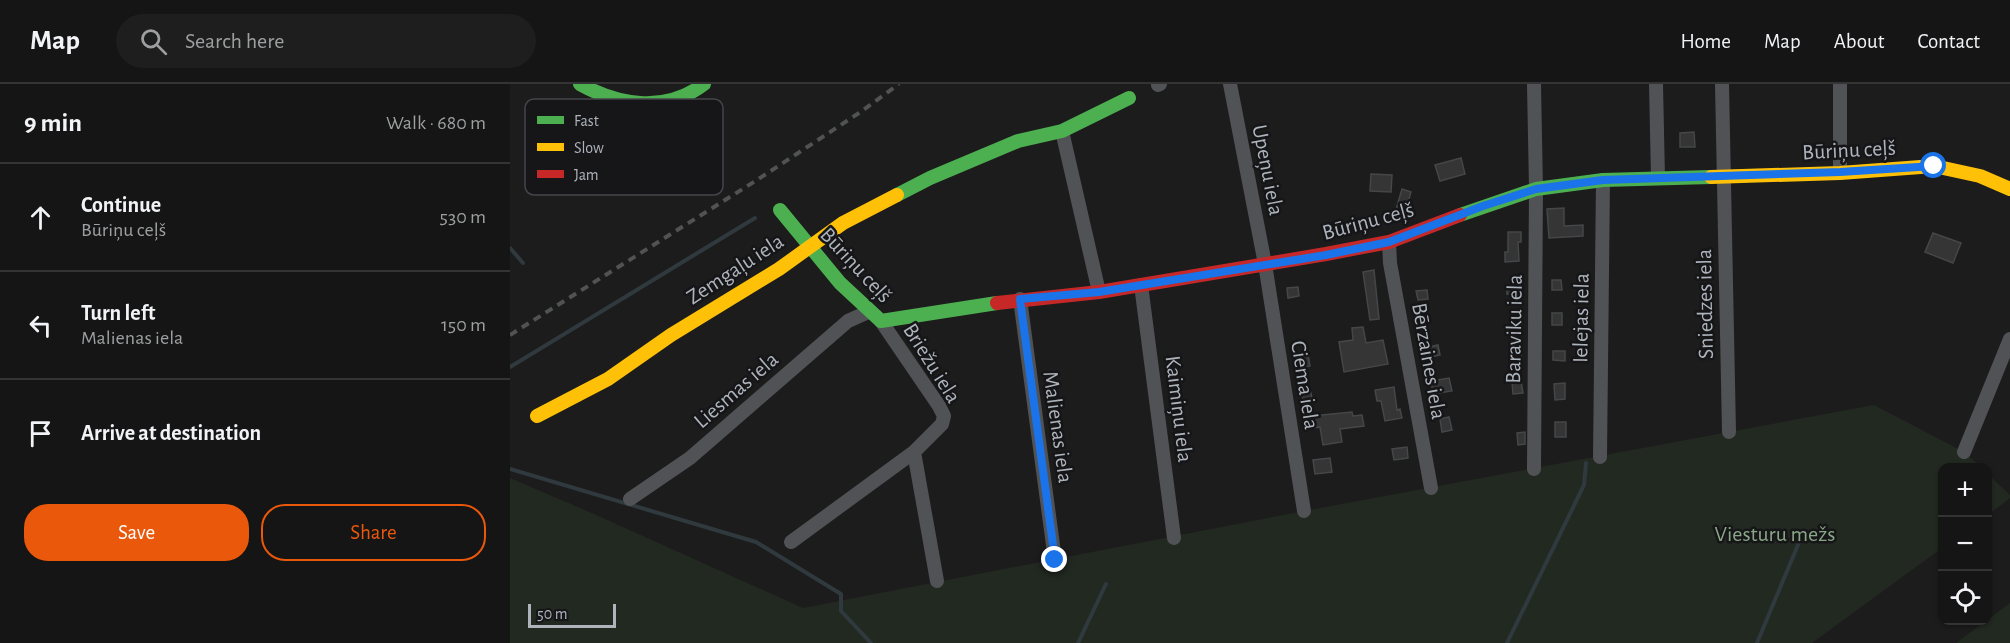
<!DOCTYPE html>
<html lang="en">
<head>
<meta charset="utf-8">
<style>
  :root { --surface:#151515; --page:#1e1e1e; --text:#f1f3f6; --muted:#9d9fa0; --line:#343434; --accent:#ea580c }
  body { margin:0; font-family:"Alegreya Sans",sans-serif; background:var(--page); color:var(--text) }
  .controls { position:absolute; right:18px; bottom:18px; display:grid; overflow:hidden; border-radius:12px; box-shadow:0 2px 4px #0004 }
  .controls button { width:54px; height:54px; display:grid; place-items:center; padding:0; border:0; border-bottom:2px solid var(--line); background:var(--surface); color:var(--text); font:30px sans-serif }
  .scale { position:absolute; left:18px; bottom:15px; width:88px; box-sizing:border-box; padding-left:6px; border:3px solid #aeb4bc; border-top:0; font-size:16px; line-height:21px; white-space:nowrap; color:#aeb4bc; -webkit-text-stroke:4px #161618; paint-order:stroke }
  .stop { position:absolute; width:18px; height:18px; margin:-14px; border:4px solid #1a73e8; border-radius:50%; background:#fff }
  .stop.end { background:#1a73e8; border-color:#fff; box-shadow:0 2px 6px #0008 }
  .list { margin:0; padding:0; list-style:none }
  h2 { display:flex; justify-content:space-between; align-items:center; height:78px; margin:0; padding:0 24px; font-size:26px }
  h2 small { font-size:20px; font-weight:400; color:var(--muted) }
  .list li { display:grid; grid-template-columns:39px 1fr auto; gap:18px; align-items:center; box-sizing:border-box; height:108px; padding:0 24px; border-top:2px solid var(--line) }
  .list b { display:block; font-size:22px; white-space:nowrap }
  .list p { margin:0; font-size:20px; white-space:nowrap; color:var(--muted) }
  .list em { font-size:20px; font-style:normal; color:var(--muted) }
  .actions { display:flex; gap:12px; padding:18px 24px }
  .actions a { flex:1; padding:14px 0; border:2px solid var(--accent); border-radius:24px; text-align:center; font-size:21px; color:var(--accent) }
  .actions .main { background:var(--accent); color:#fff }
  .icon { flex:none; width:33px; height:33px; fill:none; stroke:currentColor; stroke-width:2; stroke-linecap:round; stroke-linejoin:round }
  .map { position:relative; flex:none; width:1500px; height:559px; overflow:hidden }
  header { display:flex; align-items:center; gap:36px; box-sizing:border-box; height:84px; padding:0 30px; background:var(--surface); border-bottom:2px solid var(--line) }
  header strong { font-size:28px }
  nav { display:flex; gap:33px; margin-inline-start:auto; font-size:21px }
  .search { width:420px; height:54px; background:var(--page); display:flex; align-items:center; gap:15px; box-sizing:border-box; padding:0 21px; border-radius:33px; color:var(--muted); font-size:22px }
  main { display:flex }
  aside { flex:1; background:var(--surface) }
  .map>svg:first-child { display:block }
  .green { fill:#222921 }
  .lines { fill:none; stroke-linecap:round; stroke-linejoin:round }
  .stream { stroke:#2f393e; stroke-width:4 }
  .building { fill:#353536; stroke:#444648; stroke-width:1.5 }
  .street { stroke:#505255; stroke-width:14 }
  .fast { stroke:#4caf50; stroke-width:14 }
  .slow { stroke:#ffc107; stroke-width:14 }
  .jam { stroke:#c62828; stroke-width:14 }
  .rail { stroke:#505253; stroke-width:4; stroke-dasharray:8 6; stroke-linecap:butt }
  .route { stroke:#1a73e8; stroke-width:8 }
  .labels { text-anchor:middle; dominant-baseline:central; stroke-width:5; stroke-linejoin:round; paint-order:stroke }
  .street-label { font-size:22px; fill:#aeb4bc; stroke:#161618 }
  .park-label { font-size:22px; fill:#89a686; stroke:#161618 }
  .key { fill:#161618; stroke:#444549; stroke-width:1.5 }
  .key-label { font-size:16px; fill:#aeb4bc }
</style>
</head>
<body>
<header>
<strong>Map</strong>
<div class="search"><svg class="icon" aria-label="search" viewBox="0 0 24 24"><circle cx="10" cy="10" r="6"/><path d="M15 15l6 6"/></svg>Search here</div>
<nav><a>Home</a><a>Map</a><a>About</a><a>Contact</a></nav>
</header>
<main>
<aside>
<h2>9 min<small>Walk · 680 m</small></h2>
<ul class="list">
<li><svg class="icon" aria-label="ahead" viewBox="0 0 24 24"><path d="M12 20V5M6 11l6-6 6 6"/></svg><div><b>Continue</b><p>Būriņu ceļš</p></div><em>530 m</em></li>
<li><svg class="icon" aria-label="left" viewBox="0 0 24 24"><path d="M17 20v-9H6M10 6l-5 5 5 5"/></svg><div><b>Turn left</b><p>Malienas iela</p></div><em>150 m</em></li>
<li><svg class="icon" aria-label="arrive" viewBox="0 0 24 24"><path d="M6 21V4h12l-3 4 3 4H6"/></svg><div><b>Arrive at destination</b></div></li>
</ul>
<div class="actions"><a class="main">Save</a><a>Share</a></div>
</aside>
<div class="map">
<svg width="1500" height="559" viewBox="0 0 1500 559">
  <rect width="100%" height="100%" fill="#1c1c1c"/>
  <path class="green" d="M1364 321 1454 368 1471 383 1432 384V464L1302 559H0V394L84 430 293 524 794 427Z
    M1478 390 1500 411V414L1478 431Z
    M1500 519V559H1446Z"/>
  <g class="lines">
    <path class="stream" d="M0 164 13 179
      M0 283 245 134
      M0 385 246 458 331 510V527L361 559
      M568 559 596 500
      M997 559 1074 401 1076 379
      M1247 559 1290 456"/>
  </g>
  <path class="building" d="M1184 48 1185 63H1170V49Z
    M951 74 955 90 930 97 925 81Z
    M861 90 882 91 881 108 860 107Z
    M892 105 901 108 893 135 884 132Z
    M1054 124V142L1073 141V152L1039 154 1037 125Z
    M998 148H1011V158H1008L1009 177 995 178V168H998Z
    M1423 149 1451 159 1443 179 1415 168Z
    M864 186 869 235 860 236 853 188Z
    M1042 196H1051L1052 206H1042Z
    M997 201H1010V211L997 210Z
    M788 203 789 212 778 214 777 204Z
    M917 206 918 215 908 216 906 207Z
    M1042 229H1052V241H1042Z
    M1011 231 1012 244H1000V232Z
    M853 243 856 259 873 256 878 280 834 288 829 258 843 256 842 244Z
    M928 261 930 271 916 274 914 264Z
    M1011 262V272L1001 273V263Z
    M1043 267H1055V277L1043 276Z
    M798 271 800 282 786 285 784 273Z
    M939 294 942 307 923 310 921 297Z
    M1011 297 1013 309 1003 310 1002 298Z
    M1055 299V315L1045 316 1044 300Z
    M884 303 887 326 890 325 892 334 875 337 871 317H867L865 306Z
    M800 305 802 314 793 316 791 307Z
    M842 328 843 332 852 331 854 342 830 345 832 358 813 361 810 343 804 344 802 332Z
    M939 333 942 346 932 348 930 335Z
    M1045 338H1056V353H1045Z
    M1015 348V360L1008 361 1007 349Z
    M897 363 898 374 884 376 882 365Z
    M820 374 822 388 805 390 803 376Z"/>
  <g class="lines">
    <path class="street" d="M720 0 755 180 794 427
      M1146 0 1148 94
      M1212 0 1219 348
      M1330 0V89
      M648 1 650 0
      M552 47 589 208
      M879 158 880 179 921 404
      M631 201 664 454
      M510 215 545 476
      M404 368 427 497
      M1454 368 1500 255
      M1090 373 1093 96
      M1024 385 1026 105 1024 0
      M120 415 180 374 338 237 358 228
      M281 458 404 368 432 340 434 332 429 322 371 237"/>
    <path class="fast" d="M70 0C110 22 156 29 194 0
      M387 111 420 94 508 57 552 47 619 14
      M270 126 330 199 371 237 487 219
      M950 131 1026 105 1093 96 1201 93"/>
    <path class="slow" d="M1201 93 1330 89 1424 82 1470 92 1500 105
      M27 332 98 295 161 251 269 185 333 139 387 111"/>
    <path class="jam" d="M487 219 589 208 816 170 879 158 950 131"/>
    <path class="rail" d="M0 251 247 96 349 29 389 0"/>
  </g>
  <g class="lines">
    <path class="route" d="M545 476 510 215 589 208 816 171 879 158 973 122 1026 105 1093 96 1330 88 1424 82"/>
  </g>
  <g class="labels">
    <g class="street-label">
      <text transform="translate(1339 66) rotate(-3)">Būriņu ceļš</text>
      <text transform="translate(758 86) rotate(79)">Upeņu iela</text>
      <text transform="translate(858 137) rotate(-15)">Būriņu ceļš</text>
      <text transform="translate(346 181) rotate(47)">Būriņu ceļš</text>
      <text transform="translate(225 185) rotate(-33)">Zemgaļu iela</text>
      <text transform="translate(1195 220) rotate(-91)">Sniedzes iela</text>
      <text transform="translate(1071 234) rotate(-89)">Ielejas iela</text>
      <text transform="translate(1004 245) rotate(-89)">Baraviku iela</text>
      <text transform="translate(919 277) rotate(80)">Bērzaines iela</text>
      <text transform="translate(422 279) rotate(58)">Briežu iela</text>
      <text transform="translate(795 301) rotate(81)">Ciema iela</text>
      <text transform="translate(226 306) rotate(-41)">Liesmas iela</text>
      <text transform="translate(669 325) rotate(83)">Kaimiņu iela</text>
      <text transform="translate(548 343) rotate(82)">Malienas iela</text>
    </g>
    <g class="park-label">
      <text x="1265" y="450">Viesturu mežs</text>
    </g>
  </g>
  <rect x="15" y="15" width="198" height="96" rx="9" class="key"/>
  <rect x="27" y="32" width="27" height="8" fill="#4caf50"/>
  <rect x="27" y="59" width="27" height="8" fill="#ffc107"/>
  <rect x="27" y="86" width="27" height="8" fill="#c62828"/>
  <g class="key-label">
    <text x="64" y="42">Fast</text>
    <text x="64" y="69">Slow</text>
    <text x="64" y="96">Jam</text>
  </g>
</svg>
<div class="controls">
<button>+</button>
<button>−</button>
<button><svg class="icon" aria-label="locate" viewBox="0 0 24 24"><circle cx="12" cy="12" r="6"/><path d="M12 2v4M12 18v4M2 12h4M18 12h4"/></svg></button>
</div>
<div class="scale">50 m</div>
<div class="stop" style="left:1424px;top:82px"></div>
<div class="stop end" style="left:545px;top:476px"></div>
</div>
</main>
</body>
</html>
